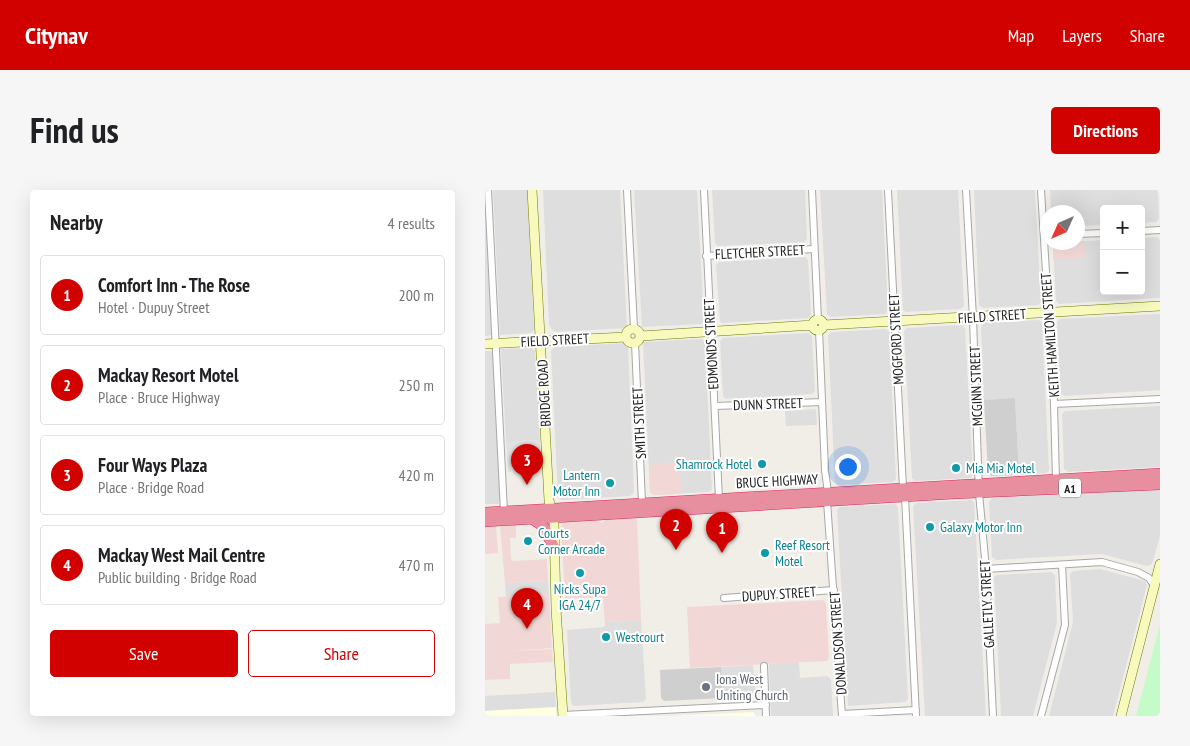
<!DOCTYPE html>
<html lang="en">
<head>
<meta charset="utf-8">
<style>
  :root { --surface:#fff; --page:#f6f6f6; --text:#202124; --muted:#757577; --line:#e0e0e0; --accent:#d10100 }
  body { margin:0; font-family:"PT Sans Narrow",sans-serif; background:var(--page); color:var(--text) }
  .controls { position:absolute; right:15px; top:15px; display:grid; overflow:hidden; border-radius:5px; box-shadow:0 5px 20px #0002 }
  .controls button { width:45px; height:45px; display:grid; place-items:center; padding:0; border:0; border-bottom:1px solid var(--line); background:var(--surface); color:var(--text); font:25px sans-serif }
  .compass { position:absolute; left:555px; top:15px; width:45px; height:45px; border-radius:50%; background:var(--surface); box-shadow:0 5px 20px #0002; rotate:225deg }
  .you { position:absolute; left:362px; top:276px; width:18px; height:18px; margin:-12px; border:4px solid #fff; border-radius:50%; background:#1a73e8; box-shadow:0 0 0 8px #1a73e833 }
  .badge { display:grid; place-items:center; width:32px; height:32px; border-radius:50%; background:var(--accent); color:#fff; font-size:16px; font-weight:700 }
  .pin { position:absolute; translate:-50% -41px; filter:drop-shadow(0 1px 2px #0008) }
  .pin::after { content:''; position:absolute; top:26px; width:18px; height:15px; background:inherit; clip-path:polygon(0 0,100% 0,50% 100%) }
  .list { margin:0; padding:0; list-style:none }
  h2 { display:flex; justify-content:space-between; align-items:center; height:65px; margin:0; padding:0 20px; font-size:21px }
  h2 small { font-size:16px; font-weight:400; color:var(--muted) }
  .list li { display:grid; grid-template-columns:32px 1fr auto; gap:15px; align-items:center; box-sizing:border-box; height:80px; margin:0 10px 10px; padding:0 10px; border:1px solid var(--line); border-radius:5px }
  .list b { display:block; font-size:19px; white-space:nowrap }
  .list p { margin:0; font-size:16px; white-space:nowrap; color:var(--muted) }
  .list em { font-size:16px; font-style:normal; color:var(--muted) }
  .actions { display:flex; gap:10px; padding:15px 20px }
  .actions a { flex:1; padding:11px 0; border:1px solid var(--accent); border-radius:5px; text-align:center; font-size:18px; color:var(--accent) }
  .actions .main { background:var(--accent); color:#fff }
  .map { position:relative; flex:none; width:675px; height:526px; overflow:hidden; border-radius:5px }
  header { display:flex; align-items:center; gap:30px; box-sizing:border-box; height:70px; padding:0 25px; background:var(--accent); color:#fff }
  header strong { font-size:24px }
  nav { display:flex; gap:28px; margin-inline-start:auto; font-size:18px }
  .intro { display:flex; align-items:center; justify-content:space-between; box-sizing:border-box; height:120px; padding:0 30px }
  h1 { margin:0; font-size:35px }
  .button { padding:12px 22px; border-radius:5px; background:var(--accent); color:#fff; font-size:18px; font-weight:700 }
  main { display:flex; gap:30px; padding:0 30px }
  aside { flex:1; background:var(--surface); border-radius:5px; box-shadow:0 5px 20px #0002 }
  .map>svg:first-child { display:block }
  .residential { fill:#dfdede }
  .commercial { fill:#f1d8d7 }
  .education { fill:#ffffe2 }
  .religious { fill:#cfcfcf }
  .park { fill:#c5fac9 }
  .parking { fill:#e1e1e1 }
  .lines { fill:none; stroke-linecap:round; stroke-linejoin:round }
  .street-casing { stroke:#a8a8a8; stroke-width:8 }
  .secondary-casing { stroke:#6e7b04; stroke-width:10 }
  .highway-casing { stroke:#dd2664; stroke-width:12 }
  .street { stroke:#fff; stroke-width:6 }
  .secondary { stroke:#f7fabc; stroke-width:9 }
  .highway { stroke:#e88f9f; stroke-width:11 }
  .culture-dot { fill:#0f9aa8; stroke:#fff; stroke-width:2 }
  .worship-dot { fill:#6b7280; stroke:#fff; stroke-width:2 }
  .labels { text-anchor:middle; dominant-baseline:central; stroke-width:4; stroke-linejoin:round; paint-order:stroke }
  .shield { fill:#fff; stroke:#646464; stroke-width:1 }
  .shield-label { font-size:12px; font-weight:bold; fill:#212121 }
  .street-label { font-size:14px; fill:#212121; stroke:#fff }
  .culture-label { font-size:14px; fill:#0d838f; stroke:#fff; text-anchor:start }
  .worship-label { font-size:14px; fill:#5b616d; stroke:#fff; text-anchor:start }
</style>
</head>
<body>
<header>
<strong>Citynav</strong>
<nav><a>Map</a><a>Layers</a><a>Share</a></nav>
</header>
<div class="intro"><h1>Find us</h1><a class="button">Directions</a></div>
<main>
<aside>
<h2>Nearby<small>4 results</small></h2>
<ul class="list">
<li><span class="badge">1</span><div><b>Comfort Inn - The Rose</b><p>Hotel · Dupuy Street</p></div><em>200 m</em></li>
<li><span class="badge">2</span><div><b>Mackay Resort Motel</b><p>Place · Bruce Highway</p></div><em>250 m</em></li>
<li><span class="badge">3</span><div><b>Four Ways Plaza</b><p>Place · Bridge Road</p></div><em>420 m</em></li>
<li><span class="badge">4</span><div><b>Mackay West Mail Centre</b><p>Public building · Bridge Road</p></div><em>470 m</em></li>
</ul>
<div class="actions"><a class="main">Save</a><a>Share</a></div>
</aside>
<div class="map">
<svg width="675" height="526" viewBox="0 0 675 526">
  <rect width="100%" height="100%" fill="#f1eee7"/>
  <path class="residential" d="M0 0 8 145 0 146Z
    M8 0H42L49 140 46 143 15 145Z
    M58 0H135L142 138 72 142 67 140 64 135Z
    M149 0H212L219 131 216 134 157 137Z
    M227 0H320L322 48 320 52 233 56 230 53Z
    M335 0H397L403 120 400 124 345 127 342 124Z
    M412 0H473L479 116 476 119 421 122 418 120Z
    M489 0H550L556 112 553 115 498 118 494 115Z
    M565 0H673L674 29 671 32 656 33V19H619V35L593 36 592 22H566Z
    M672 47 675 50V108L574 114 571 111 568 56 571 53 619 50V101H656V48Z
    M320 67 323 70 326 125 323 128 237 133 235 131 231 75 234 72Z
    M675 124V200L579 206 576 203 572 132 575 129Z
    M554 130 557 133 564 280 561 283 534 285 530 209 499 210 496 137 499 133Z
    M477 135 480 138 488 284 485 288 430 291 427 288 419 141 422 138Z
    M401 139 404 142 411 289 408 292 353 295 350 292 343 145 346 142Z
    M324 143 327 146 330 201 327 204 241 209 238 206 235 151 238 148Z
    M217 149 220 152 227 299 224 302 169 305 165 302 158 152Z
    M140 153 143 156 149 303 145 306 77 310 73 307 66 161 69 157Z
    M47 158 50 161 55 250 21 252 16 159Z
    M0 161H8L16 310 13 314H0Z
    M675 216V277L583 282 579 279 577 224 580 221Z
    M331 219 332 235 301 236 300 221Z
    M675 299V346L667 374 662 376 617 364 511 370 507 367 504 312 507 308Z
    M486 310 489 312 501 526H440L428 316 431 313Z
    M410 314 413 317 423 509 420 512 363 516 352 320 355 317Z
    M615 379 660 391 662 395 628 526H564L588 432 585 384 588 381Z
    M566 382 570 385 572 433 548 526H516L509 388 511 385Z
    M63 391 64 404 21 407 20 393Z
    M156 430 161 509 158 512 88 516 86 512 82 440 119 437 122 432Z
    M314 472 315 488 342 486 346 489 348 526H286L284 474Z
    M268 475 270 503 267 506 238 508 236 477Z
    M70 502 71 517 0 521V506Z"/>
  <path class="commercial" d="M599 51 600 68 568 69V56L571 53Z
    M195 273 196 304 169 305 165 302 164 275Z
    M152 328 156 430 122 432V435H120L118 407 80 409 76 336 79 332 111 331 117 333 120 330Z
    M31 335V348H25L26 369 28 371 62 369 63 391 20 393 15 336Z
    M11 336 13 363 0 364V337Z
    M64 404 67 458 24 461 67 459 68 472 25 474V489L0 490V434L15 433 13 407Z
    M338 410 341 413 344 468 342 471 205 478 202 417Z"/>
  <path class="education" d="M71 517V526H0V521Z
    M268 522 271 526H187Z"/>
  <path class="religious" d="M530 208 534 285 506 286 503 283 499 210Z
    M236 477 238 508 179 511 176 508 175 480Z"/>
  <path class="park" d="M675 434V526H651L672 446Z"/>
  <path class="parking" d="M55 250 56 275 26 277V282H23L21 252Z"/>
  <g class="lines">
    <defs>
      <path id="street" d="M3 0 19 322
        M142 0 149 138
        M219 0 234 309
        M327 0 333 130
        M403 0 418 298
        M481 0 488 128 494 303 501 379 508 526
        M556 0 569 214 571 290
        M656 41 675 40
        M592 44 619 43
        M221 66 329 59
        M334 140 340 280 343 303 342 311 357 526
        M150 153 157 313
        M569 214 675 209
        M230 216 337 212
        M420 307 431 526
        M501 379 617 372 653 382 664 388 670 397
        M239 408 349 400
        M279 476 281 526
        M357 524 431 520
        M78 525 281 515
        M556 526 580 435 577 375"/>
      <path id="secondary" d="M47 0 64 310 69 333 71 419 78 526
        M327.5 135a5.5 5.5 0 1 1 11 0a5.5 5.5 0 1 1-11 0Z
        M339 135 675 116
        M141 146a7 7 0 1 1 14 0a7 7 0 1 1-14 0Z
        M156 146 328 135
        M0 154 141 147
        M636 526 675 374"/>
      <path id="highway" d="M0 323 675 284
        M45 328C62 335 61 343 69 358
        M0 331 470 303 675 294"/>
    </defs>
    <use href="#street" class="street-casing"/>
    <use href="#secondary" class="secondary-casing"/>
    <use href="#highway" class="highway-casing"/>
    <use href="#street" class="street"/>
    <use href="#secondary" class="secondary"/>
    <use href="#highway" class="highway"/>
  </g>
  <g class="culture-dot">
    <circle cx="277" cy="274" r="5"/>
    <circle cx="471" cy="278" r="5"/>
    <circle cx="125" cy="293" r="5"/>
    <circle cx="445" cy="337" r="5"/>
    <circle cx="43" cy="351" r="5"/>
    <circle cx="280" cy="363" r="5"/>
    <circle cx="95" cy="383" r="5"/>
    <circle cx="121" cy="447" r="5"/>
  </g>
  <circle class="worship-dot" cx="221" cy="497" r="5"/>
  <g class="labels">
    <rect class="shield" x="574" y="288.5" width="22" height="19" rx="4"/>
    <g class="shield-label">
      <text x="585" y="298">A1</text>
    </g>
    <g class="street-label">
      <text transform="translate(275 62) rotate(-3)">FLETCHER STREET</text>
      <text transform="translate(507 126) rotate(-4)">FIELD STREET</text>
      <text transform="translate(565 145) rotate(-94)">KEITH HAMILTON STREET</text>
      <text transform="translate(411 149) rotate(-93)">MOGFORD STREET</text>
      <text transform="translate(70 150) rotate(-3)">FIELD STREET</text>
      <text transform="translate(226 154) rotate(-93)">EDMONDS STREET</text>
      <text transform="translate(491 196) rotate(-92)">MCGINN STREET</text>
      <text transform="translate(59 203) rotate(-93)">BRIDGE ROAD</text>
      <text transform="translate(283 214) rotate(-2)">DUNN STREET</text>
      <text transform="translate(154 233) rotate(-93)">SMITH STREET</text>
      <text transform="translate(292 291) rotate(-3)">BRUCE HIGHWAY</text>
      <text transform="translate(294 404) rotate(-4)">DUPUY STREET</text>
      <text transform="translate(502 414) rotate(-93)">GALLETLY STREET</text>
      <text transform="translate(353 453) rotate(-94)">DONALDSON STREET</text>
    </g>
    <g class="culture-label">
      <text x="267" y="274" text-anchor="end">Shamrock Hotel</text>
      <text x="481" y="278">Mia Mia Motel</text>
      <text x="115" y="285" text-anchor="end">Lantern<tspan x="115" dy="16">Motor Inn</tspan></text>
      <text x="455" y="337">Galaxy Motor Inn</text>
      <text x="53" y="343">Courts<tspan x="53" dy="16">Corner Arcade</tspan></text>
      <text x="290" y="355">Reef Resort<tspan x="290" dy="16">Motel</tspan></text>
      <text x="95" y="399" text-anchor="middle">Nicks Supa<tspan x="95" dy="16">IGA 24/7</tspan></text>
      <text x="131" y="447">Westcourt</text>
    </g>
    <g class="worship-label">
      <text x="231" y="489">Iona West<tspan x="231" dy="16">Uniting Church</tspan></text>
    </g>
  </g>
</svg>
<div class="controls">
<button>+</button>
<button>−</button>
</div>
<svg class="compass" viewBox="-18 -18 36 36"><path d="M0-13l5 13h-10z" fill="#e53935"/><path d="M0 13l5-13h-10z" fill="#757577"/></svg>
<div class="you"></div>
<div class="pin badge" style="left:237px;top:363px">1</div>
<div class="pin badge" style="left:191px;top:360px">2</div>
<div class="pin badge" style="left:42px;top:295px">3</div>
<div class="pin badge" style="left:42px;top:439px">4</div>
</div>
</main>
</body>
</html>
